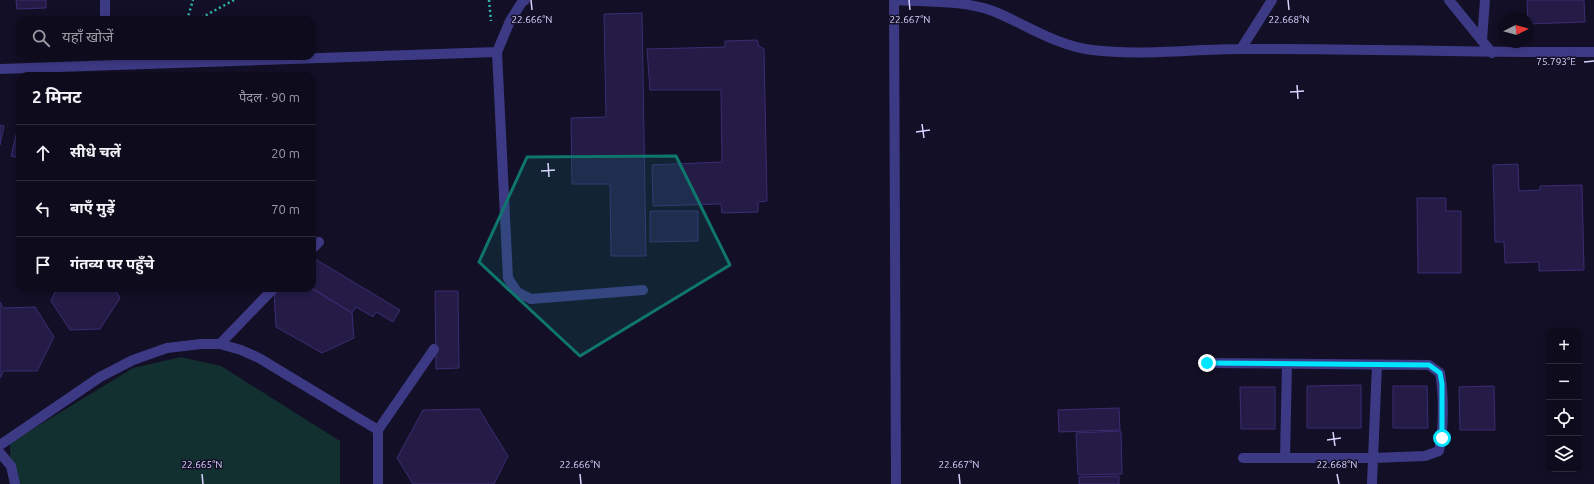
<!DOCTYPE html>
<html lang="hi">
<head>
<meta charset="utf-8">
<style>
  :root { --surface:#0e0b1c; --page:#1c1929; --text:#f1f3f6; --muted:#9b9ba3; --line:#2e2b3b }
  body { margin:0; font-family:Ubuntu,"Noto Sans Devanagari",sans-serif; background:var(--page); color:var(--text) }
  .controls { position:absolute; right:12px; bottom:12px; display:grid; overflow:hidden; border-radius:8px; box-shadow:0 2px 6px #0003 }
  .controls button { width:36px; height:36px; display:grid; place-items:center; padding:0; border:0; border-bottom:1px solid var(--line); background:var(--surface); color:var(--text); font:20px sans-serif }
  .compass { position:absolute; left:1498px; top:12px; width:36px; height:36px; border-radius:50%; background:var(--surface); box-shadow:0 2px 6px #0003; rotate:84deg }
  .stop { position:absolute; width:12px; height:12px; margin:-9px; border:3px solid #00e5ff; border-radius:50%; background:#fff }
  .stop.end { background:#00e5ff; border-color:#fff; box-shadow:0 1px 4px #0008 }
  .list { margin:0; padding:0; list-style:none }
  h2 { display:flex; justify-content:space-between; align-items:center; height:52px; margin:0; padding:0 16px; font-size:17px }
  h2 small { font-size:13px; font-weight:400; color:var(--muted) }
  .list li { display:grid; grid-template-columns:26px 1fr auto; gap:12px; align-items:center; box-sizing:border-box; height:56px; padding:0 16px; border-top:1px solid var(--line) }
  .list b { display:block; font-size:15px; white-space:nowrap }
  .list em { font-size:13px; font-style:normal; color:var(--muted) }
  .icon { flex:none; width:22px; height:22px; fill:none; stroke:currentColor; stroke-width:2; stroke-linecap:round; stroke-linejoin:round }
  .map { position:relative; flex:none; width:1594px; height:484px; overflow:hidden }
  .search { position:absolute; background:var(--surface); box-shadow:0 2px 6px #0003; left:16px; top:16px; width:300px; height:44px; display:flex; align-items:center; gap:10px; box-sizing:border-box; padding:0 14px; border-radius:12px; color:var(--muted); font-size:15px }
  .panel { position:absolute; background:var(--surface); box-shadow:0 2px 6px #0003; left:16px; top:72px; width:300px; height:220px; border-radius:12px }
  .map>svg:first-child { display:block }
  .green { fill:#12302f }
  .building { fill:#241b47; stroke:#3b2d73 }
  .lines { fill:none; stroke-linecap:round; stroke-linejoin:round }
  .path { stroke:#2fb8b0; stroke-width:2.5; stroke-dasharray:2 3; stroke-linecap:butt }
  .service { stroke:#3d3a85; stroke-width:10 }
  .minor { stroke:#3d3a85; stroke-width:10 }
  .route { stroke:#00e5ff; stroke-width:5 }
  .marked { fill:#0f766e; fill-opacity:0.2; stroke:#0f766e; stroke-width:3; stroke-linejoin:round }
  .ticks { fill:none; stroke:#d9d4ff; stroke-width:1.5 }
  .ticks-label { font-size:10px; text-anchor:middle; fill:#d9d4ff; stroke:#130f26; stroke-width:3; stroke-linejoin:round; paint-order:stroke }
</style>
</head>
<body>
<div class="map">
<svg width="1594" height="484" viewBox="0 0 1594 484">
  <rect width="100%" height="100%" fill="#130f26"/>
  <path class="green" d="M181 357 221 366 340 441V484H11L10 443 133 368Z"/>
  <path class="building" d="M16 0H46V8L17 9Z
    M1527 0H1584L1585 22 1528 24Z
    M642 13 646 256H611L610 184H572L571 118 606 117 604 14Z
    M757 40 759 46 764 49 767 201 758 202V212L722 213 721 204 653 206 652 165 722 162 721 90H650L647 49 725 47V41Z
    M20 119V158L11 156Z
    M0 125 4 126 0 145Z
    M1518 164 1519 191 1540 190V186L1582 185 1584 270 1539 271V262L1505 263 1504 242H1495L1493 165Z
    M1417 198H1446V211H1461V273H1418Z
    M650 211H698V241L650 242Z
    M312 257 400 310 393 322 376 312 373 317 356 307 352 313 312 288Z
    M57 288H114L120 298 100 329 70 330 51 301Z
    M279 288H311L352 313 354 338 322 353 276 327 274 292Z
    M435 291H458L459 368 436 369Z
    M0 302 3 308 35 307 54 337 37 371H4L0 378Z
    M1361 385V428H1307V386Z
    M1393 386H1427L1428 428H1393Z
    M1494 386 1495 430H1460L1459 387Z
    M1240 387H1275V429H1241Z
    M1119 408 1120 430 1059 432 1058 410Z
    M479 409 508 456 494 484H413L397 458 423 410Z
    M1121 431 1122 474 1078 475 1076 433Z
    M1119 476V484H1079V477Z"/>
  <g class="lines">
    <path class="path" d="M489 0 491 21
      M187 20 193 0
      M197 20 234 0"/>
    <path class="service" d="M105 0V20
      M525 0 522 2 510 21 497 52 508 278 517 292 531 299 643 290
      M894 0C927 2 962 0 993 11 1025 24 1057 46 1092 50 1141 56 1192 49 1241 49 1359 48 1476 53 1594 52
      M1449 0 1492 53
      M1482 40 1485 0
      M1241 49 1272 0
      M0 69 497 52
      M312 249 319 242
      M220 344 274 288
      M378 430 434 349
      M0 445 100 377 133 360 167 348 201 344H220L241 350 259 358 378 430V484
      M0 453 11 466 15 484"/>
    <path class="minor" d="M894 0 896 484
      M1207 363 1429 365 1440 373C1444 396 1444 428 1439 451L1425 456 1373 458 1372 484
      M1243 458H1373L1377 365
      M1285 458 1287 364"/>
  </g>
  <g class="lines">
    <path class="route" d="M1207 363 1429 365 1440 373 1442 384V438"/>
  </g>
  <path class="marked" d="M676 156 730 265 580 356 479 262 527 157Z"/>
  <path class="ticks" d="M531 0 532 10M909 0 910 10M1288 0 1289 10M1584 62 1594 61M1297 85 1298 99M1290 92 1304 91M922 124 924 138M916 132 930 130M548 163 549 177M541 171 555 170M1333 432 1335 446M1327 440 1341 438M202 474 203 484M580 474 581 484M959 474 960 484M1337 474 1339 484"/>
  <g class="ticks-label">
    <text x="532" y="23">22.666°N</text>
    <text x="910" y="23">22.667°N</text>
    <text x="1289" y="23">22.668°N</text>
    <text x="1556" y="65">75.793°E</text>
    <text x="202" y="468">22.665°N</text>
    <text x="580" y="468">22.666°N</text>
    <text x="959" y="468">22.667°N</text>
    <text x="1337" y="468">22.668°N</text>
  </g>
</svg>
<div class="controls">
<button>+</button>
<button>−</button>
<button><svg class="icon" aria-label="locate" viewBox="0 0 24 24"><circle cx="12" cy="12" r="6"/><path d="M12 2v4M12 18v4M2 12h4M18 12h4"/></svg></button>
<button><svg class="icon" aria-label="layers" viewBox="0 0 24 24"><path d="M12 4l9 5-9 5-9-5zM3 14l9 5 9-5"/></svg></button>
</div>
<svg class="compass" viewBox="-18 -18 36 36"><path d="M0-13l5 13h-10z" fill="#e53935"/><path d="M0 13l5-13h-10z" fill="#9b9ba3"/></svg>
<div class="stop" style="left:1442px;top:438px"></div>
<div class="stop end" style="left:1207px;top:363px"></div>
<div class="search"><svg class="icon" aria-label="search" viewBox="0 0 24 24"><circle cx="10" cy="10" r="6"/><path d="M15 15l6 6"/></svg>यहाँ खोजें</div>
<section class="panel">
<h2>2 मिनट<small>पैदल · 90 m</small></h2>
<ul class="list">
<li><svg class="icon" aria-label="ahead" viewBox="0 0 24 24"><path d="M12 20V5M6 11l6-6 6 6"/></svg><div><b>सीधे चलें</b></div><em>20 m</em></li>
<li><svg class="icon" aria-label="left" viewBox="0 0 24 24"><path d="M17 20v-9H6M10 6l-5 5 5 5"/></svg><div><b>बाएँ मुड़ें</b></div><em>70 m</em></li>
<li><svg class="icon" aria-label="arrive" viewBox="0 0 24 24"><path d="M6 21V4h12l-3 4 3 4H6"/></svg><div><b>गंतव्य पर पहुँचे</b></div></li>
</ul>
</section>
</div>
</body>
</html>
